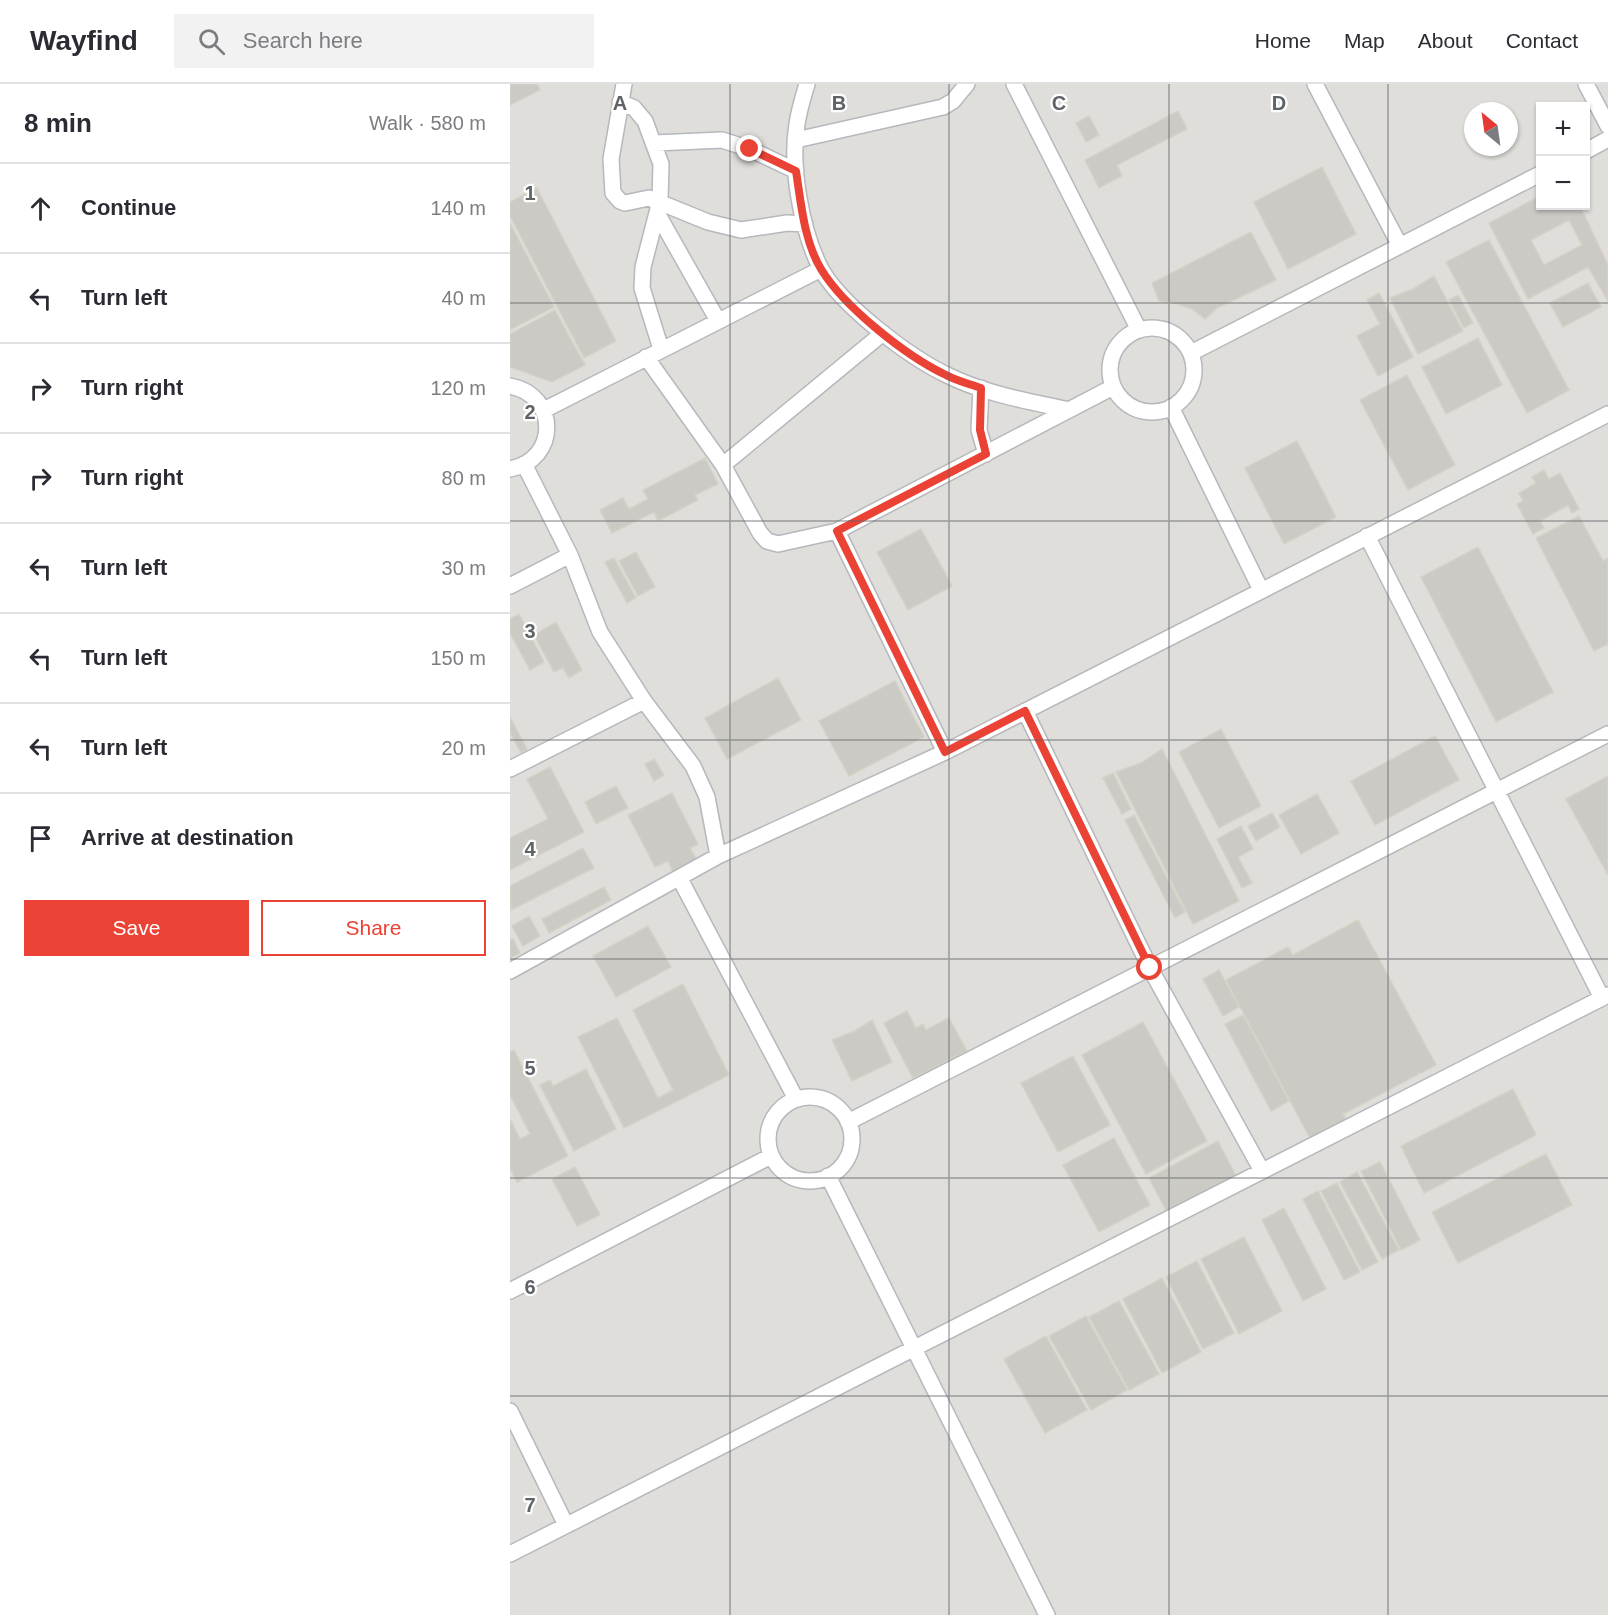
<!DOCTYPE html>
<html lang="en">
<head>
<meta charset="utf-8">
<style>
  :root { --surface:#fff; --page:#f2f2f3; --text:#2b2b33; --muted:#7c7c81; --line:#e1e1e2; --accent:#ea4335 }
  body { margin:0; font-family:Helvetica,sans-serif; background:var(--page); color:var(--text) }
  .controls { position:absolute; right:18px; top:18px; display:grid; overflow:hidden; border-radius:0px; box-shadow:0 2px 4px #0004 }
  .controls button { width:54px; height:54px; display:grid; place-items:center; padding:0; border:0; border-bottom:2px solid var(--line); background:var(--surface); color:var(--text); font:30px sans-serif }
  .compass { position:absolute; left:954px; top:18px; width:54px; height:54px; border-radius:50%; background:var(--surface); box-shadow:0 2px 4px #0004; rotate:331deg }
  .stop { position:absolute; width:18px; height:18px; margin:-14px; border:4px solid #ea4335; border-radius:50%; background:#fff }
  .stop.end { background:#ea4335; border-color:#fff; box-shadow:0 2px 6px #0008 }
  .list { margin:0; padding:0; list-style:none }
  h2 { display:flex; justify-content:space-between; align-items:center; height:78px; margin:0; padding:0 24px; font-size:26px }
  h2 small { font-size:20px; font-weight:400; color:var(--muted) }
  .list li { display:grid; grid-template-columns:39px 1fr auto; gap:18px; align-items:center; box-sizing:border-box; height:90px; padding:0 24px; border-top:2px solid var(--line) }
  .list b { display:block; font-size:22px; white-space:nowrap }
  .list em { font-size:20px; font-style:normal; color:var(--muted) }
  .actions { display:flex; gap:12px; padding:18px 24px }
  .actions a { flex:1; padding:14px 0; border:2px solid var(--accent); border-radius:0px; text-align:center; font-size:21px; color:var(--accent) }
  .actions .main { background:var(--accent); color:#fff }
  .icon { flex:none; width:33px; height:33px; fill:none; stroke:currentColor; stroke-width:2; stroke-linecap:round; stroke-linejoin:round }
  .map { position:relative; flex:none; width:1098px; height:1531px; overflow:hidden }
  header { display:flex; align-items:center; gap:36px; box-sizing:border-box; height:84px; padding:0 30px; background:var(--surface); border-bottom:2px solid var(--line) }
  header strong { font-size:28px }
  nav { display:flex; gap:33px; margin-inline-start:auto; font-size:21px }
  .search { width:420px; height:54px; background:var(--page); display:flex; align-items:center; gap:15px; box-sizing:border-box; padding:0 21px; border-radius:0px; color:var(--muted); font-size:22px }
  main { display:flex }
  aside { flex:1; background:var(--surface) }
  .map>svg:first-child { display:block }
  .industrial { fill:#e0deda; fill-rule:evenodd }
  .building { fill:#cccac5; stroke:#d6d1c6; stroke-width:1.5; fill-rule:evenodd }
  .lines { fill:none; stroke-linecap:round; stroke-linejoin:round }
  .street-casing { stroke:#b5b8bc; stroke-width:18 }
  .street { stroke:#fff; stroke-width:15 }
  .route { stroke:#ea4335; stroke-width:8 }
  .grid { fill:none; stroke:#5f6368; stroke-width:1.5; stroke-opacity:0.55 }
  .grid-label { font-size:20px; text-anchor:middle; font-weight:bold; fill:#5f6368; stroke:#fff; stroke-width:4.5; stroke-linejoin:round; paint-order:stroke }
</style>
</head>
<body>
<header>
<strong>Wayfind</strong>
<div class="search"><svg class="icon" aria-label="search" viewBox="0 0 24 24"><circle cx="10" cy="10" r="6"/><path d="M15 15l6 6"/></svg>Search here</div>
<nav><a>Home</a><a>Map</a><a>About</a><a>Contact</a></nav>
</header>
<main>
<aside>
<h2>8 min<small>Walk · 580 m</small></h2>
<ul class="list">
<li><svg class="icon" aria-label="ahead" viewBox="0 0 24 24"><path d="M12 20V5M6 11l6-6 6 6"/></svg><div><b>Continue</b></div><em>140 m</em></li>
<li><svg class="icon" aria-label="left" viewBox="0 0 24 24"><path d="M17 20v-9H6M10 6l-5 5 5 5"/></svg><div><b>Turn left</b></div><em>40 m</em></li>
<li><svg class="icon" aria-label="right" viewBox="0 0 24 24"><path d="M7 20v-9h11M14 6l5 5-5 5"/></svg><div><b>Turn right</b></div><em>120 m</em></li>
<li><svg class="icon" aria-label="right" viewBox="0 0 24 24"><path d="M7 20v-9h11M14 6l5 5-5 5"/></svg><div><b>Turn right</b></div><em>80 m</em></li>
<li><svg class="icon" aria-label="left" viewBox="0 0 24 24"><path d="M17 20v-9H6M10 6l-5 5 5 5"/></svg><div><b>Turn left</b></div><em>30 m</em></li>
<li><svg class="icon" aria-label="left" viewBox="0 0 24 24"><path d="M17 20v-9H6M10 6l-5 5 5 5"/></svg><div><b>Turn left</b></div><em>150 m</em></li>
<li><svg class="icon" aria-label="left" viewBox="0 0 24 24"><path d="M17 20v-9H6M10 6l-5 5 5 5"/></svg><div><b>Turn left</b></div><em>20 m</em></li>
<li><svg class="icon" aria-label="arrive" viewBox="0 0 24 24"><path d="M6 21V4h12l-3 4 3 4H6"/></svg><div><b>Arrive at destination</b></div></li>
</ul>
<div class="actions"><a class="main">Save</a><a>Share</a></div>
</aside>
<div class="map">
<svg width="1098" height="1531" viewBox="0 0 1098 1531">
  <rect width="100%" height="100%" fill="#f1efe8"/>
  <path class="industrial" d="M0 0H1098V1531H0ZM1030 22H1076V122H1030ZM963 27H999V63H963Z"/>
  <path class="building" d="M0 0H27L30 6 0 21Z
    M668 27 677 45 607 81 612 92 589 104 575 76Z
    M579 32 589 51 576 58 566 39Z
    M812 83 846 150 778 185 744 118Z
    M27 104 106 257 74 274 0 132V118Z
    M1030 112V122H1070L1098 181V217L1078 183 1018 215 979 139ZM1059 136 1072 161 1034 181 1021 156Z
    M0 139 44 223 0 246Z
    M741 148 766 196 707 224 695 235 682 225 668 220 649 217 642 199Z
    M979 156 1059 306 1017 329 936 178Z
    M924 192 953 247 908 270 880 214 903 205Z
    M1078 199 1091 223 1053 243 1040 219Z
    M869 209 903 273 868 292 847 252 870 240 857 216Z
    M948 211 963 239 954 244 939 216Z
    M45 226 75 281 42 298 0 283V250Z
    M968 254 992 301 936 330 912 283Z
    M897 291 945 381 898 406 850 316Z
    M787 357 826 433 774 460 735 384Z
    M195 374 208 400 185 411 188 416 148 437 144 428 102 449 90 426 113 414 119 425 138 415 133 406Z
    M1034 386 1039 395 1050 389 1069 425 1062 429 1058 421 1030 437 1034 444 1023 450 1007 420 1013 417 1009 409 1026 399 1022 393Z
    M1069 432 1093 477 1098 474V560L1084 567 1026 454Z
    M411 445 442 502 398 526 367 468Z
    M968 463 1043 608 986 638 911 493Z
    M126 468 145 503 128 512 109 477Z
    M104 474 126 514 117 519 95 478Z
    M9 530 34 578 20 586 0 549V535Z
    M46 538 72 586 59 594 53 584 44 588 24 551Z
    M268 594 291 636 217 675 195 634Z
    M385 597 414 653 339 692 309 637Z
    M0 633 17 665 11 669 0 649Z
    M711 645 751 722 709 744 669 668Z
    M925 652 949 696 865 741 841 697Z
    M652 665 729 817 683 840 606 688 631 679Z
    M144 675 154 691 144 697 135 680Z
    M40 683 74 748 0 786V754L38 735 17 695Z
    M603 689 621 725 612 730 593 694Z
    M1098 692V791L1056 715Z
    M106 702 118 724 86 740 75 718Z
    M162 709 188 760 180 764 188 778 164 790 158 777 145 783 118 731Z
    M807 710 829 749 791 770 769 731Z
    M762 729 770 743 746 757 738 742Z
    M624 731 675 828 665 834 615 736Z
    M731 742 743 765 728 773 742 799 732 804 707 755Z
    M73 764 84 784 1 826 0 802Z
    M94 803 101 816 39 849 32 835Z
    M19 832 30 852 13 862 2 842Z
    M848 836 926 981 833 1030 837 1037 801 1056 716 896 778 863 783 871Z
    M138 842 161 883 106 913 83 872Z
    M3 855 10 869 0 874V856Z
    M709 886 729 923 713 932 693 895Z
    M173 900 219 991 114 1044 68 953 107 934 148 1014 163 1006 123 926Z
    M397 927 406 944 413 940 416 946 439 934 457 967 403 994 374 939Z
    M733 931 779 1017 761 1027 715 940Z
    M362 936 382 978 342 997 322 956 345 947Z
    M633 938 697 1057 636 1090 572 971Z
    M4 966 58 1072 7 1098 0 1084V1035L10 1055 20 1050 0 1011V968Z
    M563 972 600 1041 548 1068 511 999Z
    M76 985 106 1045 64 1067 30 1001 40 996 43 1002Z
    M1003 1005 1026 1051 914 1109 891 1062Z
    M604 1054 640 1121 589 1148 553 1081Z
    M708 1057 727 1094 658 1130 639 1094Z
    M1036 1070 1062 1121 948 1179 922 1128Z
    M870 1078 910 1156 891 1166 851 1087Z
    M65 1083 90 1131 67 1142 42 1095Z
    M847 1088 889 1166 872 1175 830 1098Z
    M827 1099 868 1178 852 1186 811 1107Z
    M808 1107 850 1188 834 1196 793 1115Z
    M774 1124 816 1205 793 1217 752 1136Z
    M734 1153 772 1227 729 1250 691 1175Z
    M687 1177 724 1249 693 1265 656 1193Z
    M652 1194 691 1268 652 1289 613 1215Z
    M609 1217 649 1290 619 1306 579 1233Z
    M576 1232 617 1306 581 1326 539 1252Z
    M536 1252 577 1326 535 1349 494 1275Z"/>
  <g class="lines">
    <defs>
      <path id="street" d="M114 0 101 75 103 109 110 117 115 119 139 114 198 138 231 146 277 139 295 140
        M297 0C293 13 289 26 287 40 280 81 291 145 310 183 329 220 399 273 437 291 475 310 518 317 559 326
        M504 0 629 246
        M805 0 890 162
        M1076 0 1098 42
        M110 18 124 24 135 37 151 80 150 117 133 183 132 204 151 265
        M286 56 433 23 443 17 457 0
        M145 59 212 56 240 65 286 87
        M1076 67 1098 55
        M147 129 207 235
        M600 286a42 42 0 1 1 84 0a42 42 0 1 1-84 0Z
        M681 269 1030 90
        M136 273 213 381 250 449 257 457 268 460 327 447 603 303
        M0 302C49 311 49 376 0 385
        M471 304 469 346 476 370
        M661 323 751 506
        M34 326 311 185
        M14 380 60 471 90 548 134 617 183 682 197 713 208 772
        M213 381 373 249
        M327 447 435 668
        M857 452 1092 914
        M0 502 60 471
        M515 627 640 884 752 1087
        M0 685 134 617
        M170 795 286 1015
        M0 887 208 772 435 668 1098 330
        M258 1055a42 42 0 1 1 84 0a42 42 0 1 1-84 0Z
        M338 1038 1098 650
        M318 1092 537 1531
        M0 1207 261 1072
        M0 1327 56 1441
        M0 1470 1098 911"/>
    </defs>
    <use href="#street" class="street-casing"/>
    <use href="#street" class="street"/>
  </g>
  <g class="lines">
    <path class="route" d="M240 65 286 87C291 119 294 157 311 185 334 223 396 272 436 291 447 297 460 300 471 304L470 346 476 370 327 447 435 668 515 627 640 884"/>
  </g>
  <path class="grid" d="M220 0V1531M439 0V1531M659 0V1531M878 0V1531M0 219H1098M0 437H1098M0 656H1098M0 875H1098M0 1094H1098M0 1312H1098"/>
  <g class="grid-label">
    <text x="110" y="26">A</text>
    <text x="329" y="26">B</text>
    <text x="549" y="26">C</text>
    <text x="769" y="26">D</text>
    <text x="20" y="116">1</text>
    <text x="20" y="335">2</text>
    <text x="20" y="554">3</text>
    <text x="20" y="772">4</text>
    <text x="20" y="991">5</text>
    <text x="20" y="1210">6</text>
    <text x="20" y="1428">7</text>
  </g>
</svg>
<div class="controls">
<button>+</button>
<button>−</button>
</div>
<svg class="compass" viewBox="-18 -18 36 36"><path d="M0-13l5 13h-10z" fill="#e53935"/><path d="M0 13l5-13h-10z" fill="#7c7c81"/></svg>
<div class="stop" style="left:640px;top:884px"></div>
<div class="stop end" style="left:240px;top:65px"></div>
</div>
</main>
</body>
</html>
